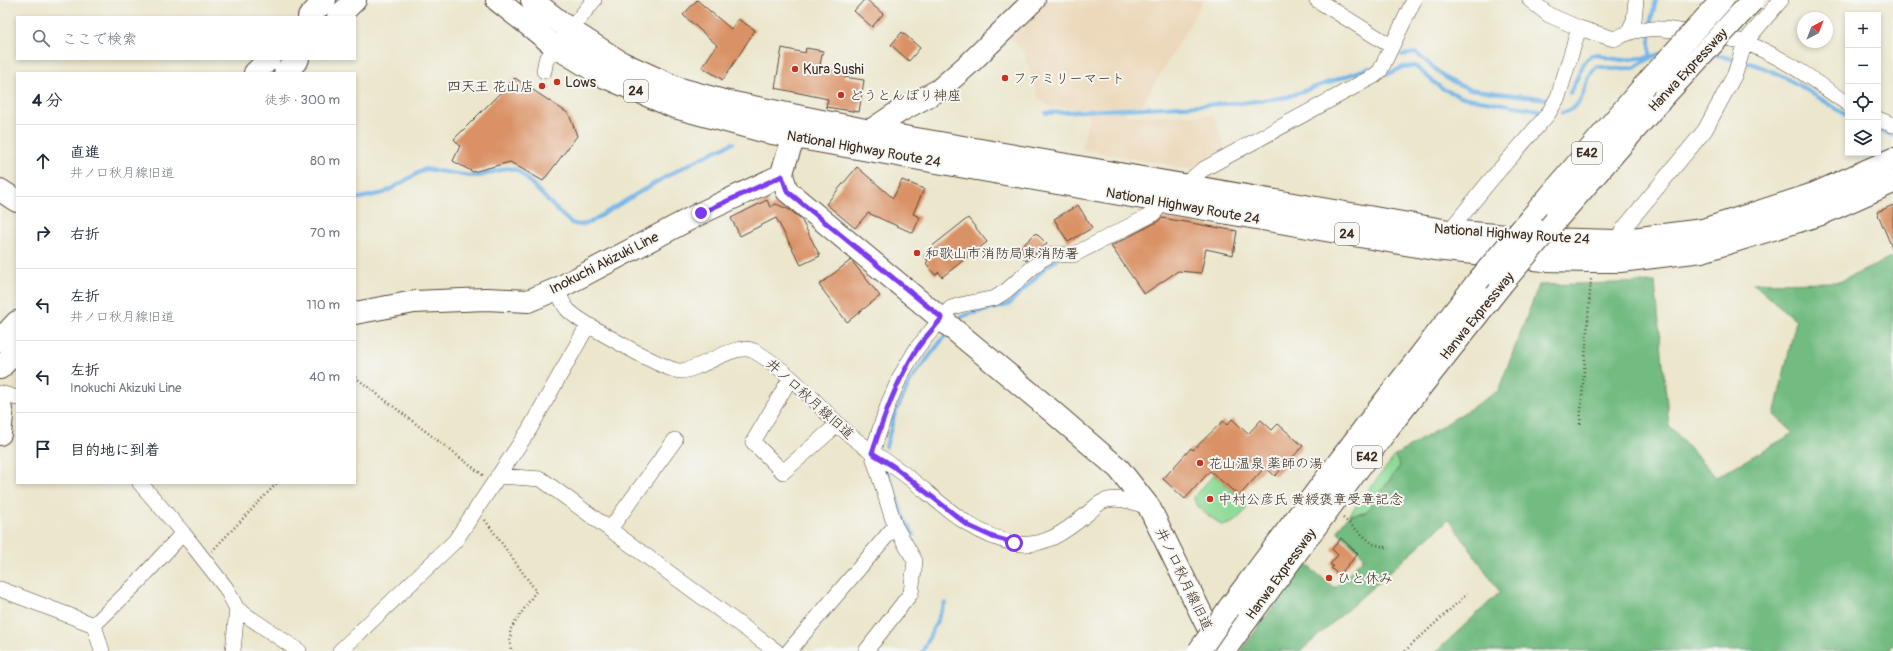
<!DOCTYPE html>
<html lang="ja">
<head>
<meta charset="utf-8">
<style>
  :root { --surface:#fff; --page:#f6f6f7; --text:#1f2937; --muted:#747a83; --line:#e0e1e3 }
  body { margin:0; font-family:Pangolin,"Klee One",sans-serif; background:var(--page); color:var(--text) }
  .controls { position:absolute; right:12px; top:12px; display:grid; overflow:hidden; border-radius:0px; box-shadow:0 2px 6px #0003 }
  .controls button { width:36px; height:36px; display:grid; place-items:center; padding:0; border:0; border-bottom:1px solid var(--line); background:var(--surface); color:var(--text); font:20px sans-serif }
  .compass { position:absolute; left:1797px; top:12px; width:36px; height:36px; border-radius:50%; background:var(--surface); box-shadow:0 2px 6px #0003; rotate:42deg }
  .stop { position:absolute; width:12px; height:12px; margin:-9px; border:3px solid #7c3aed; border-radius:50%; background:#fff }
  .stop.end { background:#7c3aed; border-color:#fff; box-shadow:0 1px 4px #0008 }
  .list { margin:0; padding:0; list-style:none }
  h2 { display:flex; justify-content:space-between; align-items:center; height:52px; margin:0; padding:0 16px; font-size:17px }
  h2 small { font-size:13px; font-weight:400; color:var(--muted) }
  .list li { display:grid; grid-template-columns:26px 1fr auto; gap:12px; align-items:center; box-sizing:border-box; height:72px; padding:0 16px; border-top:1px solid var(--line) }
  .list b { display:block; font-size:15px; white-space:nowrap }
  .list p { margin:0; font-size:13px; white-space:nowrap; color:var(--muted) }
  .list em { font-size:13px; font-style:normal; color:var(--muted) }
  .icon { flex:none; width:22px; height:22px; fill:none; stroke:currentColor; stroke-width:2; stroke-linecap:round; stroke-linejoin:round }
  .map { position:relative; flex:none; width:1893px; height:651px; overflow:hidden }
  .search { position:absolute; background:var(--surface); box-shadow:0 2px 6px #0003; left:16px; top:16px; width:340px; height:44px; display:flex; align-items:center; gap:10px; box-sizing:border-box; padding:0 14px; border-radius:0px; color:var(--muted); font-size:15px }
  .panel { position:absolute; background:var(--surface); box-shadow:0 2px 6px #0003; left:16px; top:72px; width:340px; height:412px; border-radius:0px }
  .map>svg:first-child { display:block }
  .built { fill:#ecd8ba }
  .green { fill:#8edb99; stroke:#64825c }
  .forest { fill:#72bb81; stroke:#567250 }
  .lines { fill:none; stroke-linecap:round; stroke-linejoin:round }
  .stream { stroke:#73b5e8; stroke-width:4 }
  .building { fill:#da9165 }
  .street-casing { stroke:#554638; stroke-width:16 }
  .secondary-casing { stroke:#554638; stroke-width:24 }
  .highway-casing { stroke:#554638; stroke-width:24 }
  .path { stroke:#554638; stroke-width:2.5; stroke-dasharray:1 3; stroke-linecap:butt }
  .street { stroke:#fff; stroke-width:15 }
  .secondary { stroke:#fff; stroke-width:22 }
  .highway { stroke:#fff; stroke-width:22 }
  .highway-bridge-casing { stroke:#554638; stroke-width:24; stroke-linecap:butt }
  .highway-bridge { stroke:#fff; stroke-width:22 }
  .route { stroke:#7c3aed; stroke-width:5 }
  .poi-dot { fill:#c8321e; stroke:#f6f6f2; stroke-width:1.5 }
  .labels { text-anchor:middle; dominant-baseline:central; stroke-width:4; stroke-linejoin:round; paint-order:stroke }
  .shield { fill:#f6f6f2; stroke:#73675e; stroke-width:1 }
  .shield-label { font-size:13px; font-weight:bold; fill:#3b2a1e }
  .poi-label { font-size:14px; fill:#3b2a1e; stroke:#f6f6f2; text-anchor:start }
  .street-label { font-size:14px; fill:#3b2a1e; stroke:#f6f6f2 }
</style>
</head>
<body>
<div class="map">
<svg width="1893" height="651" viewBox="0 0 1893 651">
  <rect width="100%" height="100%" fill="#f6f6f2"/>
  <filter id="ink" filterUnits="userSpaceOnUse"><feTurbulence type="fractalNoise" baseFrequency=".025" numOctaves="2"/><feDisplacementMap in="SourceGraphic" scale="8" xChannelSelector="R" yChannelSelector="G"/><feConvolveMatrix kernelMatrix="1 2 1 2 8 2 1 2 1" color-interpolation-filters="sRGB"/></filter>
  <filter id="wash" filterUnits="userSpaceOnUse"><feTurbulence type="fractalNoise" baseFrequency=".012" numOctaves="4" result="noise"/><feDisplacementMap in="SourceGraphic" scale="16" xChannelSelector="R" yChannelSelector="G"/><feGaussianBlur stdDeviation="0.9" result="paint"/><feColorMatrix in="noise" values="0 0 0 0 0 0 0 0 0 0 0 0 0 0 0 0 0 1.4 0 .05"/><feComposite in="paint" operator="in"/></filter>
  <g filter="url(#wash)">
    <rect width="100%" height="100%" fill="#ebe6cc"/>
    <path class="built" d="M1042 0H1103L1129 5 1147 0H1204L1142 105 1127 107 1125 116 1214 115 1225 148 1189 169 1082 149 1090 109 1051 107 1039 99 1024 52 1008 35Z"/>
    <path class="green" d="M1395 456 1400 466 1365 513 1349 515Z
      M1213 476H1216L1246 503V510C1238 518 1233 526 1221 525 1209 514 1200 514 1193 497Z"/>
    <path class="forest" d="M1893 257V645L1890 648V651H1437L1500 592 1449 519 1301 651H1241L1303 566 1307 565 1333 587H1336L1363 558 1362 554 1338 532 1339 528 1349 515 1365 513 1400 466 1395 456 1498 391 1539 285 1655 282 1669 425 1716 477 1794 433 1774 415 1796 321 1753 283 1839 282Z"/>
    <g class="lines">
      <path class="stream" d="M1713 54 1736 60
        M1402 55 1416 53 1447 79 1469 89 1547 99
        M1650 57V25L1656 0
        M1742 61C1781 70 1815 96 1848 116
        M1388 74 1403 67 1415 66 1441 88 1462 97 1539 110
        M1570 93 1585 61 1592 55 1599 54 1608 58 1622 60 1650 57 1661 54
        M1046 113 1241 103 1287 97 1369 68
        M1562 113C1590 105 1580 82 1597 66L1612 69 1634 68 1650 58
        M1878 130 1893 136
        M355 199 384 193 425 169 470 176H480L507 168 517 170 524 176 562 215 571 223 579 225 589 223C636 194 682 165 733 143
        M960 318 966 315 1008 305 1044 269 1056 260
        M886 447 894 416 911 380 945 336
        M886 470 905 521 914 535
        M923 651 945 603"/>
    </g>
    <g id="blocks">
      <path class="building" d="M697 0 731 29 738 19 755 30 723 80 702 67 717 45 683 15Z
        M864 0H867L883 14 872 27 854 11Z
        M902 32 920 48 909 61 891 45Z
        M782 48 805 53 806 48 823 51 819 69 845 73 844 77 864 80 859 112 826 107 828 99 775 88Z
        M515 78 569 114 577 136 543 181 510 162 473 172 453 161 460 146 454 139Z
        M857 167 893 198 902 180 924 189 913 214 920 217 913 233 868 213 855 228 826 204Z
        M767 200 770 207 776 204 790 210 801 219 820 256 801 265 776 218 740 236 731 218Z
        M1078 205 1092 228 1068 242 1054 219Z
        M1893 205V250L1877 212Z
        M968 218 987 242 942 277 939 272 935 275 926 263 928 261 924 256 928 253 926 251Z
        M1162 218 1237 231 1233 255 1206 249 1201 273 1178 271 1144 294 1111 246 1157 222Z
        M1036 233 1047 244 1026 261 1017 251Z
        M851 260 880 296 847 322 819 285Z
        M1232 419 1248 434 1261 420 1272 430 1278 424 1303 446 1275 476 1265 467 1239 496 1210 471 1185 499 1163 479 1191 448 1193 450 1223 421 1227 425Z
        M1341 538 1358 554 1339 575 1331 568 1333 566 1330 564 1338 555 1332 549Z"/>
    </g>
  </g>
  <g filter="url(#ink)">
    <use href="#blocks" fill-opacity="0" stroke="#554638" stroke-width="1"/>
    <g class="lines">
      <defs>
        <path id="street" d="M1317 0 1391 46
          M1530 0 1549 15 1579 28 1614 39C1641 25 1663 28 1692 33 1709 36 1729 37 1746 43 1782 56 1816 82 1848 104
          M1629 31 1634 20 1636 0
          M544 71 546 60 594 0
          M1878 119 1893 125
          M1446 235 1489 182 1548 114 1558 97 1579 28
          M1617 248 1616 241 1624 228 1705 130 1735 74 1745 42 1781 0
          M557 289C560 296 563 306 569 311 580 322 667 372 680 371 702 370 735 341 754 351 787 369 817 404 844 430 859 444 876 454 893 466 933 493 964 533 1014 543 1043 549 1066 531 1087 514 1092 510 1098 503 1104 501 1119 496 1135 503 1149 507
          M790 379 753 442 783 472 838 424
          M0 393 17 398
          M498 476 541 479 776 651
          M140 483 183 533 226 588 237 609 299 651
          M610 529 675 440
          M0 589 94 625 102 651
          M94 625 139 581 183 533
          M233 651 237 609
          M340 651 455 541 529 430 588 325
          M789 651 895 526
          M866 651 911 593 915 561 895 526 872 453 889 402 901 375 917 348 942 318 951 308 960 305 995 298 1006 291 1041 260 1052 254 1073 255 1153 214 1163 203 1202 170 1374 76 1380 71 1414 0"/>
        <path id="secondary" d="M309 17 325 0
          M338 17 355 0
          M255 73 269 59
          M285 73 298 59
          M866 144 870 131 900 111 939 90 971 62 1034 0
          M782 175 787 191 1040 401 1119 469 1149 507 1219 650
          M782 175C785 156 795 139 801 120
          M0 190 17 201
          M355 313 414 302 486 299 528 301 557 289 701 213 782 175
          M0 340 17 322
          M0 368 17 350
          M0 404 2 416 0 434"/>
        <path id="highway" d="M497 0 556 47 605 77 674 107 766 132 1434 249 1544 260 1592 261H1620L1702 251 1821 214 1893 182
          M532 0 569 29 622 63 677 88 724 101 870 131 1449 231 1543 239 1616 241 1703 230 1814 194 1893 159
          M1530 219 1643 87
          M1555 221 1665 95
          M1229 608 1371 419 1478 281
          M1224 651 1389 427 1501 285"/>
      </defs>
      <use href="#street" class="street-casing"/>
      <use href="#secondary" class="secondary-casing"/>
      <use href="#highway" class="highway-casing"/>
      <path class="path" d="M355 377 484 476
        M1580 424 1591 279
        M1343 518 1373 544 1389 548
        M485 520 536 591 510 630 511 651
        M212 551 277 483
        M1405 651 1467 594"/>
      <use href="#street" class="street"/>
      <use href="#secondary" class="secondary"/>
      <use href="#highway" class="highway"/>
      <defs>
        <path id="highway-bridge" d="M1643 87 1722 0
          M1665 95 1753 0
          M1478 281 1530 219
          M1501 285 1555 221
          M1199 651 1229 608"/>
      </defs>
      <use href="#highway-bridge" class="highway-bridge-casing"/>
      <use href="#highway-bridge" class="highway-bridge"/>
    </g>
  </g>
  <g class="lines" filter="url(#ink)">
    <path class="route" d="M701 213 782 176 787 191 942 318C934 328 924 338 917 349 896 382 884 416 872 453L893 466 969 526 993 537 1014 543"/>
  </g>
  <g class="poi-dot">
    <circle cx="795" cy="69" r="4"/>
    <circle cx="1005" cy="78" r="4"/>
    <circle cx="557" cy="82" r="4"/>
    <circle cx="542" cy="86" r="4"/>
    <circle cx="841" cy="95" r="4"/>
    <circle cx="917" cy="253" r="4"/>
    <circle cx="1200" cy="463" r="4"/>
    <circle cx="1210" cy="499" r="4"/>
    <circle cx="1329" cy="578" r="4"/>
  </g>
  <g class="labels">
    <g class="shield">
      <rect x="624" y="80" width="24" height="22" rx="3"/>
      <rect x="1572" y="142" width="30" height="22" rx="3"/>
      <rect x="1335" y="223" width="24" height="22" rx="3"/>
      <rect x="1352" y="446" width="30" height="22" rx="3"/>
    </g>
    <g class="shield-label">
      <text x="636" y="91">24</text>
      <text x="1587" y="153">E42</text>
      <text x="1347" y="234">24</text>
      <text x="1367" y="457">E42</text>
    </g>
    <g class="poi-label">
      <text x="803" y="69">Kura Sushi</text>
      <text x="1013" y="78">ファミリーマート</text>
      <text x="565" y="82">Lows</text>
      <text x="534" y="86" text-anchor="end">四天王 花山店</text>
      <text x="849" y="95">どうとんぼり神座</text>
      <text x="925" y="253">和歌山市消防局東消防署</text>
      <text x="1208" y="463">花山温泉 薬師の湯</text>
      <text x="1218" y="499">中村公彦氏 黄綬褒章受章記念</text>
      <text x="1337" y="578">ひと休み</text>
    </g>
    <g class="street-label">
      <text transform="translate(1688 70) rotate(-47)">Hanwa Expressway</text>
      <text transform="translate(864 149) rotate(10)">National Highway Route 24</text>
      <text transform="translate(1183 206) rotate(10)">National Highway Route 24</text>
      <text transform="translate(1512 234) rotate(4)">National Highway Route 24</text>
      <text transform="translate(604 263) rotate(-27)">Inokuchi Akizuki Line</text>
      <text transform="translate(1477 316) rotate(-51)">Hanwa Expressway</text>
      <text transform="translate(810 399) rotate(42)">井ノ口秋月線旧道</text>
      <text transform="translate(1281 574) rotate(-54)">Hanwa Expressway</text>
      <text transform="translate(1184 579) rotate(64)">井ノ口秋月線旧道</text>
    </g>
  </g>
</svg>
<div class="controls">
<button>+</button>
<button>−</button>
<button><svg class="icon" aria-label="locate" viewBox="0 0 24 24"><circle cx="12" cy="12" r="6"/><path d="M12 2v4M12 18v4M2 12h4M18 12h4"/></svg></button>
<button><svg class="icon" aria-label="layers" viewBox="0 0 24 24"><path d="M12 4l9 5-9 5-9-5zM3 14l9 5 9-5"/></svg></button>
</div>
<svg class="compass" viewBox="-18 -18 36 36"><path d="M0-13l5 13h-10z" fill="#e53935"/><path d="M0 13l5-13h-10z" fill="#747a83"/></svg>
<div class="stop" style="left:1014px;top:543px"></div>
<div class="stop end" style="left:701px;top:213px"></div>
<div class="search"><svg class="icon" aria-label="search" viewBox="0 0 24 24"><circle cx="10" cy="10" r="6"/><path d="M15 15l6 6"/></svg>ここで検索</div>
<section class="panel">
<h2>4 分<small>徒歩 · 300 m</small></h2>
<ul class="list">
<li><svg class="icon" aria-label="ahead" viewBox="0 0 24 24"><path d="M12 20V5M6 11l6-6 6 6"/></svg><div><b>直進</b><p>井ノ口秋月線旧道</p></div><em>80 m</em></li>
<li><svg class="icon" aria-label="right" viewBox="0 0 24 24"><path d="M7 20v-9h11M14 6l5 5-5 5"/></svg><div><b>右折</b></div><em>70 m</em></li>
<li><svg class="icon" aria-label="left" viewBox="0 0 24 24"><path d="M17 20v-9H6M10 6l-5 5 5 5"/></svg><div><b>左折</b><p>井ノ口秋月線旧道</p></div><em>110 m</em></li>
<li><svg class="icon" aria-label="left" viewBox="0 0 24 24"><path d="M17 20v-9H6M10 6l-5 5 5 5"/></svg><div><b>左折</b><p>Inokuchi Akizuki Line</p></div><em>40 m</em></li>
<li><svg class="icon" aria-label="arrive" viewBox="0 0 24 24"><path d="M6 21V4h12l-3 4 3 4H6"/></svg><div><b>目的地に到着</b></div></li>
</ul>
</section>
</div>
</body>
</html>
